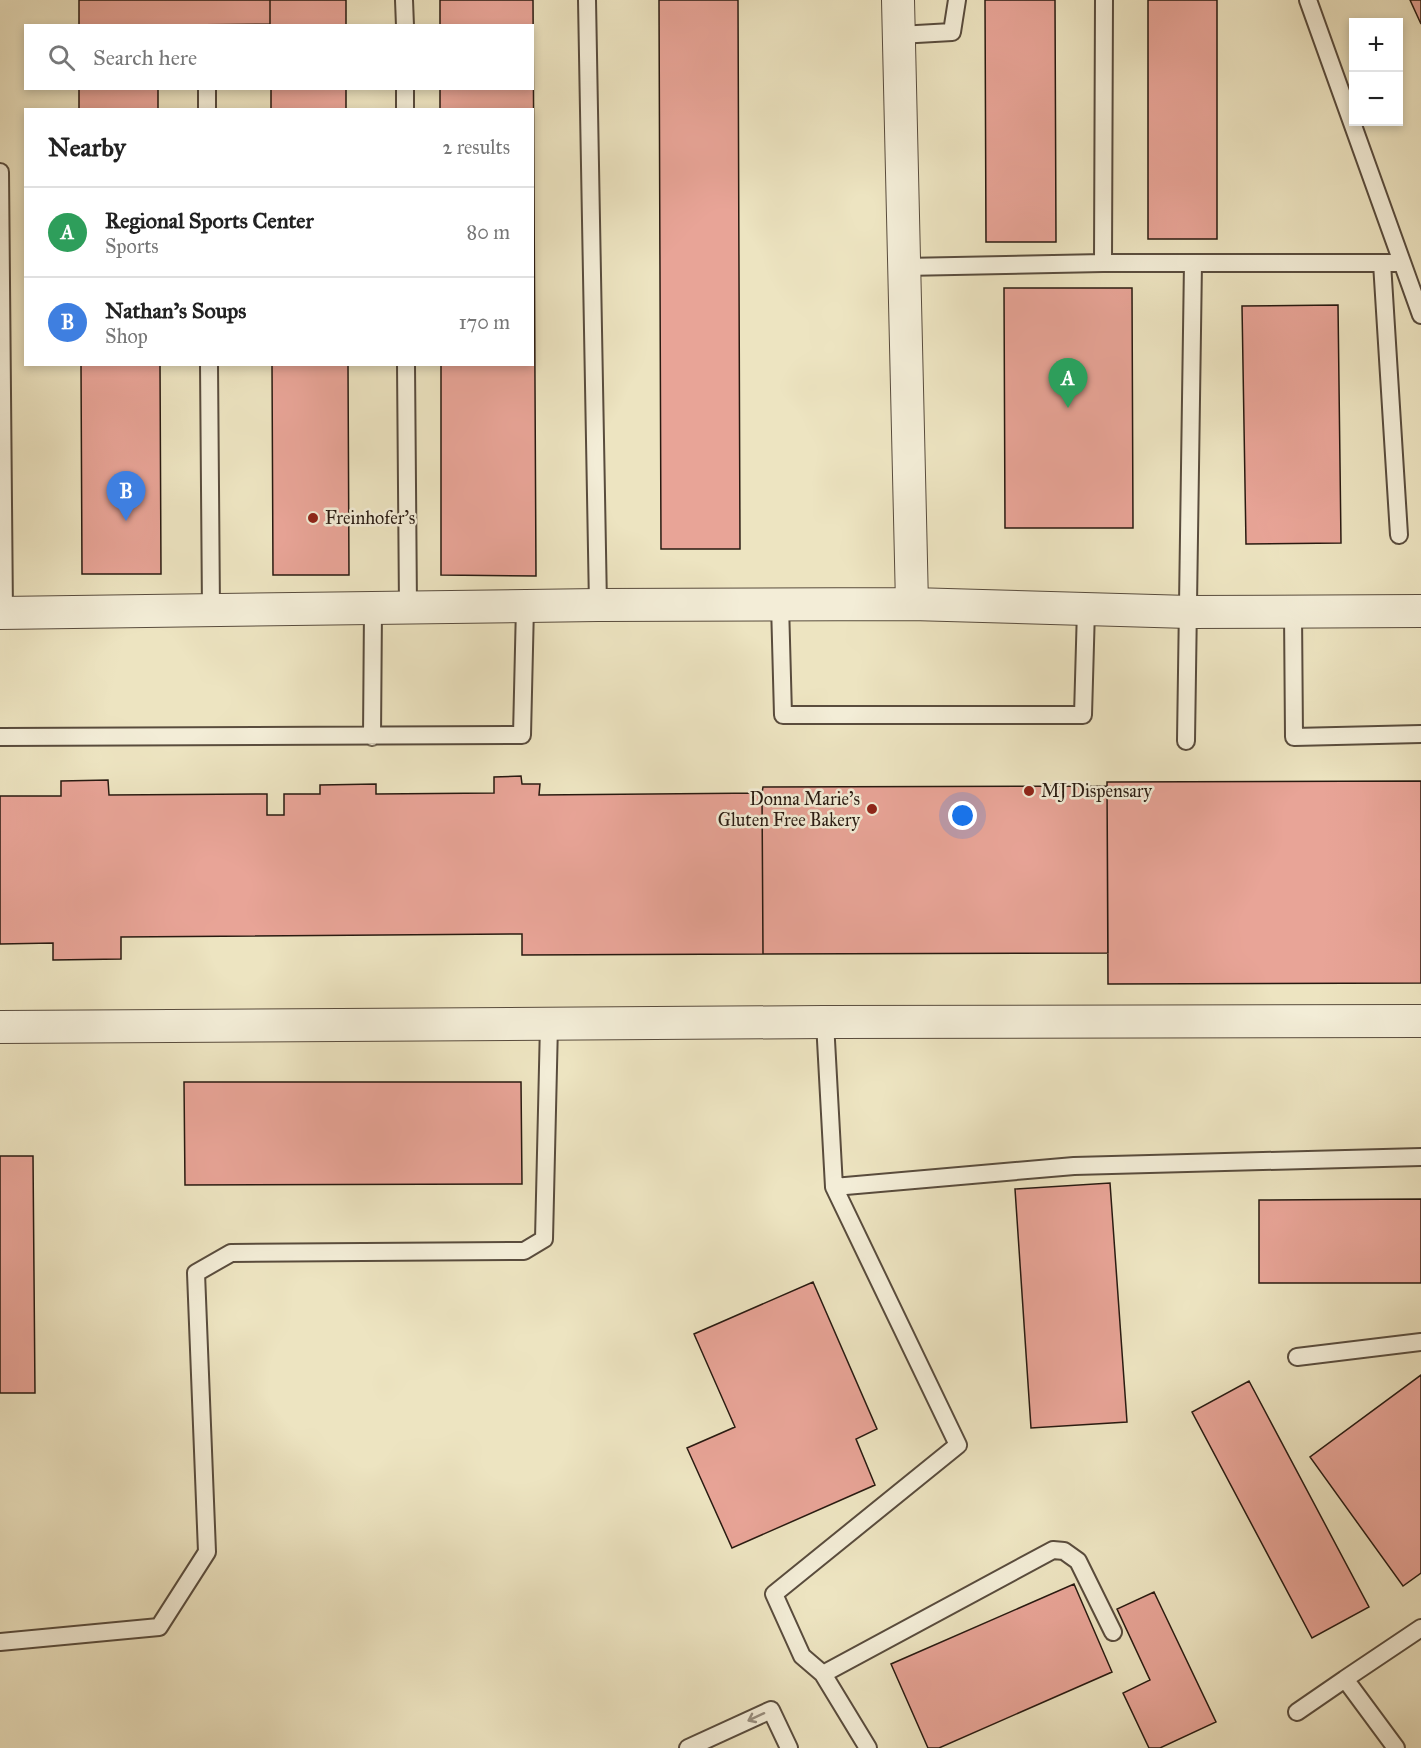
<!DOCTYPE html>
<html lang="en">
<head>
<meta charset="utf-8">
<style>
  :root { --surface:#fff; --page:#f2f2f2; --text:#222; --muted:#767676; --line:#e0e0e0; --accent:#8f2418 }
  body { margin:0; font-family:"IM FELL Great Primer",serif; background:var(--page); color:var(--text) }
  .controls { position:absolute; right:18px; top:18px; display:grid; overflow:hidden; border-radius:0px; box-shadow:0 3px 9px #0003 }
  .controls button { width:54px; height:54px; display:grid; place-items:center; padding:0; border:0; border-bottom:2px solid var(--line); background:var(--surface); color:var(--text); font:30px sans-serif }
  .you { position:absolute; left:963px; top:816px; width:21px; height:21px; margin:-15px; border:4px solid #fff; border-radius:50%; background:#1a73e8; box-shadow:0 0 0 9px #1a73e833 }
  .badge { display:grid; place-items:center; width:39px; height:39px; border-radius:50%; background:var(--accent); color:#fff; font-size:20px; font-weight:700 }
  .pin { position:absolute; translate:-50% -50px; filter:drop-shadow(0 2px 3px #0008) }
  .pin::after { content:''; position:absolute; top:32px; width:21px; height:18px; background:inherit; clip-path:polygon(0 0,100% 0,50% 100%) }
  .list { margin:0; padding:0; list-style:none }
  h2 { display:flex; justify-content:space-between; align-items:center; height:78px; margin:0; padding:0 24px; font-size:26px }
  h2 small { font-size:20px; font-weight:400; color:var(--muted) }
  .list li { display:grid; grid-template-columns:39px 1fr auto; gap:18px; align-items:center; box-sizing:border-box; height:90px; padding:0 24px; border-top:2px solid var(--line) }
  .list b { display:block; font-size:22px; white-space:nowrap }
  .list p { margin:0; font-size:20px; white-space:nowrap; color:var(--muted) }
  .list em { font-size:20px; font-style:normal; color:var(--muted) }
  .icon { flex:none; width:33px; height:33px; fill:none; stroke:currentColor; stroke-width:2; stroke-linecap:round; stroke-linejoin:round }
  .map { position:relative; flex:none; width:1421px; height:1748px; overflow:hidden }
  .search { position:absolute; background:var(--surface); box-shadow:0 3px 9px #0003; left:24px; top:24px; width:510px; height:66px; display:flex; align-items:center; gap:15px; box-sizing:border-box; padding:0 21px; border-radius:0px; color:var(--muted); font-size:22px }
  .panel { position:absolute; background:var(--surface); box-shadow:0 3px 9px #0003; left:24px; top:108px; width:510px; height:258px; border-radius:0px }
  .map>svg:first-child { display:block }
  .building { fill:#e8a497; stroke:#281a11; stroke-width:1.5 }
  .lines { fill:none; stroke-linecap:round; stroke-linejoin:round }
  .lane-casing { stroke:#594c3d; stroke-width:20 }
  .street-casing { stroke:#594c3d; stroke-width:34 }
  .lane { stroke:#f3edd7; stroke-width:16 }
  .street { stroke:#f3edd7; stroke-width:32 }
  .oneway { stroke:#988e7e }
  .poi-dot { fill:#8f2418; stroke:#f3edd7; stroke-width:2 }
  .labels { text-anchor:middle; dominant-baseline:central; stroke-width:5; stroke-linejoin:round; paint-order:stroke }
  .poi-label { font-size:18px; fill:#281a11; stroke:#f3edd7; text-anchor:start }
</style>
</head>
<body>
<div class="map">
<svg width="1421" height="1748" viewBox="0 0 1421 1748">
  <rect width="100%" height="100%" fill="#ede4c1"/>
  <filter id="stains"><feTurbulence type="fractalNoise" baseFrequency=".00333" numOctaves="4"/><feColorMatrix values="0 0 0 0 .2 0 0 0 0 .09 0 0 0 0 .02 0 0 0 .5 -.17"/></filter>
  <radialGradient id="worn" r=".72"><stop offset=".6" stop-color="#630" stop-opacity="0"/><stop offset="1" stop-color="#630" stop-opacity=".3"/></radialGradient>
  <path class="building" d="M79 0H270V24L79 26Z
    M270 0H346V26H270Z
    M440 0H533L536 576 441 575V364H532V110H440V88H532V26H440Z
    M659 0H738L740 549H661Z
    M985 0H1055L1056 242H986Z
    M1148 0H1217V239H1148Z
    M1410 0H1421V24Z
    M79 88H158V110H79Z
    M271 88H346V110H271Z
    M1004 288H1132L1133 528H1005Z
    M1338 305 1341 543 1246 544 1242 306Z
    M81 364H160L161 574H82Z
    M272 364H348L349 575H273Z
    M521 776 522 784H540L539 795 762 793 763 954 522 955V934L121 937V959L53 960V943L0 944V796H61V781L108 780 109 795 267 794V815H284V794H320V785L376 784V794L494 793V777Z
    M1421 781V983L1108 984 1107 782Z
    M1107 786 1108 953 763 954 762 793 763 787Z
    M184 1082H521L522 1184 185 1185Z
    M0 1156H33L35 1393H0Z
    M1110 1183 1127 1422 1031 1428 1015 1189Z
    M1421 1199V1283H1259V1200Z
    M813 1282 877 1429 856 1439 875 1485 732 1548 687 1448 735 1427 694 1334Z
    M1421 1375V1573L1403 1586 1310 1457Z
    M1249 1381 1369 1607 1312 1638 1192 1412Z
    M1074 1584 1112 1672 939 1748H928L891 1664Z
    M1154 1592 1216 1722 1160 1748H1149L1123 1693 1150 1680 1117 1609Z"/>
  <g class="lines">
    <defs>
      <path id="lane" d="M404 0 405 26
        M587 0 598 605
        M1308 0 1421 315
        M899 35 952 32 957 0
        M207 88V110
        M405 88V110
        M0 172 4 613
        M1103 263 1104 0
        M1382 263 1399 535
        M904 267 1103 263H1402
        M209 364 211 610
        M406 364 408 607
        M780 604 783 715H1083L1086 609
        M1293 612 1294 737 1421 734
        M0 737 522 735 525 606
        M372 737 373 608
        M1186 741 1193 263
        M825 1022 834 1187
        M1297 1357 1421 1342
        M0 1642 159 1627 207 1552 196 1273 231 1253 524 1251 544 1239 549 1024
        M823 1674 1053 1550 1064 1551 1078 1561 1113 1632
        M1297 1712 1345 1679
        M688 1748 771 1710 789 1748
        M868 1748 823 1674 802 1656 774 1594 958 1445 834 1187 1074 1166 1421 1157
        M1396 1748 1345 1679 1421 1628"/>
      <path id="street" d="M898 0 912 604
        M0 613 598 605 912 604 1189 612 1421 611
        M0 1027 825 1022 1421 1021"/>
    </defs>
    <use href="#lane" class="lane-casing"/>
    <use href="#street" class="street-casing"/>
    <use href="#lane" class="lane"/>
    <use href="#street" class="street"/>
  </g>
  <defs><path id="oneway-shaft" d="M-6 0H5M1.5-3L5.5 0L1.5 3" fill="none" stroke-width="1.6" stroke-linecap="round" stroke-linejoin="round" transform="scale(1.5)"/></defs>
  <use class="oneway" href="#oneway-shaft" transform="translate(756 1717) rotate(155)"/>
  <g class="poi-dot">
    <circle cx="313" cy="518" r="6"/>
    <circle cx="1029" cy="791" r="6"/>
    <circle cx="872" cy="809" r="6"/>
  </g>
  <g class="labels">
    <g class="poi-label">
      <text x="325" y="518">Freinhofer's</text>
      <text x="1041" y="791">MJ Dispensary</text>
      <text x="860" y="799" text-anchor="end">Donna Marie's<tspan x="860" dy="21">Gluten Free Bakery</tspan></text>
    </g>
  </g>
  <rect width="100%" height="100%" filter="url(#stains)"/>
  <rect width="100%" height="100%" fill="url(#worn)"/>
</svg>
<div class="controls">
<button>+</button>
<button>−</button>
</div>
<div class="you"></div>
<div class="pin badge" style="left:1068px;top:408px;background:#2e9e5b">A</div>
<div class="pin badge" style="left:126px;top:521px;background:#3f7fe0">B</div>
<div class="search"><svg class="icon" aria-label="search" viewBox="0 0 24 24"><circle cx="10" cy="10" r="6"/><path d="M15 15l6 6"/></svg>Search here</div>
<section class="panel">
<h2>Nearby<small>2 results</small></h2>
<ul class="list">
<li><span class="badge" style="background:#2e9e5b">A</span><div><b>Regional Sports Center</b><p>Sports</p></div><em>80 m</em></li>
<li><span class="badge" style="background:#3f7fe0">B</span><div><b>Nathan's Soups</b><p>Shop</p></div><em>170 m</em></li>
</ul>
</section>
</div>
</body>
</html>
